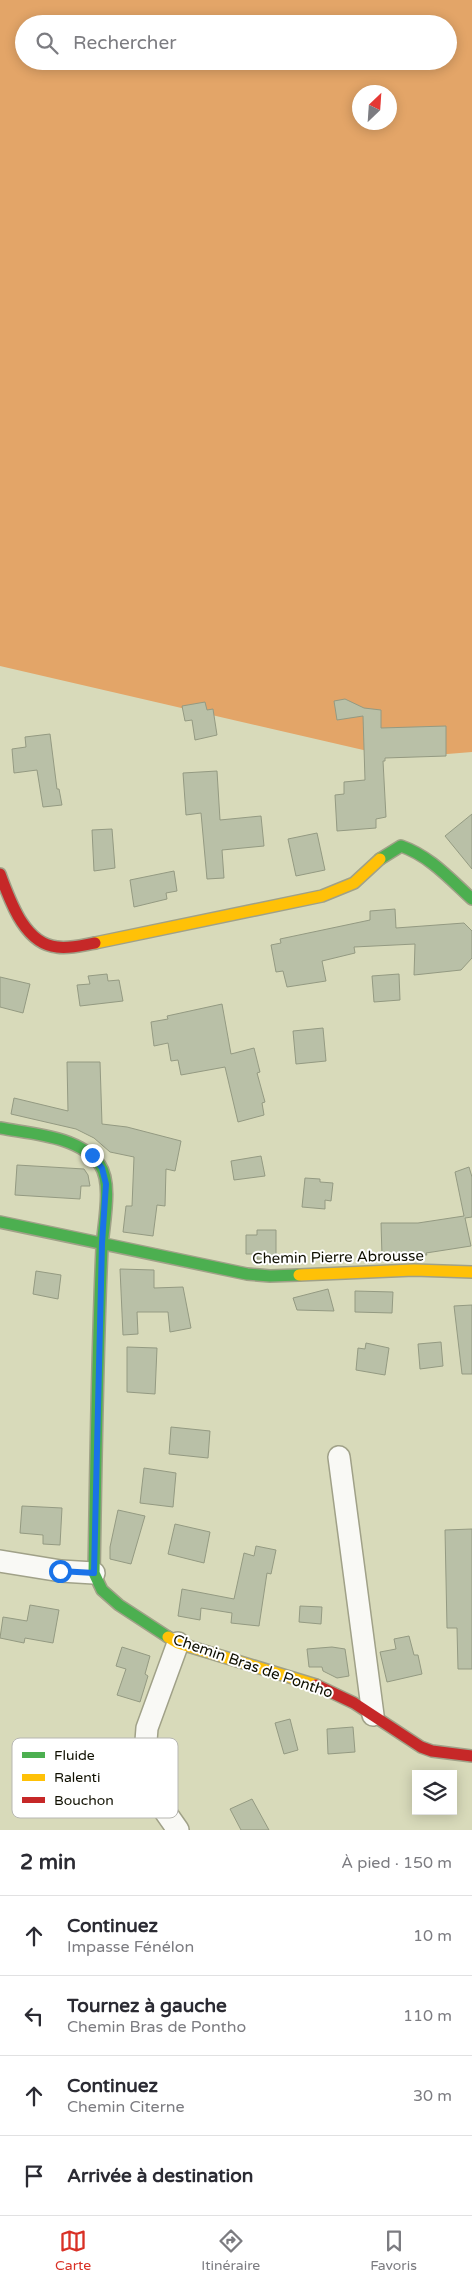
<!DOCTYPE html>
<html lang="fr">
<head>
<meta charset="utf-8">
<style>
  :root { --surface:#fff; --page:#f7f7f7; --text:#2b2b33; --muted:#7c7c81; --line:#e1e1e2; --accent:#d93025 }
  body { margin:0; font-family:"Varela Round",sans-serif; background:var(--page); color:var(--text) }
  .controls { position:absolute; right:15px; bottom:15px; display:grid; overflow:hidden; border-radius:0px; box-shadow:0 2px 12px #0003 }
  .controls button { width:45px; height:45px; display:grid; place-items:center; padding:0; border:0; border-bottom:1px solid var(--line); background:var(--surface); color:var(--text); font:25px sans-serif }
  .compass { position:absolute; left:352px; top:85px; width:45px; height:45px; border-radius:50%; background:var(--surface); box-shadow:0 2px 12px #0003; rotate:25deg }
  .stop { position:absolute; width:15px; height:15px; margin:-11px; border:4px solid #1a73e8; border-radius:50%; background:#fff }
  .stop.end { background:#1a73e8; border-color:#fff; box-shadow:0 1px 5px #0008 }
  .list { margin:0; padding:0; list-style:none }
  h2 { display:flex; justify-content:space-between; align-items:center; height:65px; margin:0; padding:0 20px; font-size:21px }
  h2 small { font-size:16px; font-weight:400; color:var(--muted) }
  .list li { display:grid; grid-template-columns:32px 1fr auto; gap:15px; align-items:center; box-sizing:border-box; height:80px; padding:0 20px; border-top:1px solid var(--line) }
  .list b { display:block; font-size:19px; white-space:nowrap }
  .list p { margin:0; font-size:16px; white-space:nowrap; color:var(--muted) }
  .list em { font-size:16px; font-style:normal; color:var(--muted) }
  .icon { flex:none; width:28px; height:28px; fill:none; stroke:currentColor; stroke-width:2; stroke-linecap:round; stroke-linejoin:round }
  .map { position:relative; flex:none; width:472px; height:1830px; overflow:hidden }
  .search { position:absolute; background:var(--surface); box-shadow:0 2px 12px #0003; left:15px; right:15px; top:15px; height:55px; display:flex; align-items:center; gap:12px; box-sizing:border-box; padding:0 18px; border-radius:28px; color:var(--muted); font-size:19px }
  .sheet { height:385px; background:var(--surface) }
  nav { display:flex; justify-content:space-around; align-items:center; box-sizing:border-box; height:70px; border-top:1px solid var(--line); background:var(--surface); font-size:14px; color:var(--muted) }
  nav a { display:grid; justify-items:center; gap:2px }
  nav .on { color:var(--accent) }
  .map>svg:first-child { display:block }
  .forest { fill:#e3a568; fill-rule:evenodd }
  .building { fill:#b9c0a7; stroke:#949a82 }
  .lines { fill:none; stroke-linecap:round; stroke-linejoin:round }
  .street-casing { stroke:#a0a188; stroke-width:24 }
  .fast-casing { stroke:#a0a188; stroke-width:14 }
  .slow-casing { stroke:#a0a188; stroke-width:14 }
  .jam-casing { stroke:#a0a188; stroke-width:14 }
  .street { stroke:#f9f9f5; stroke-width:21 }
  .fast { stroke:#4caf50; stroke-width:11 }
  .slow { stroke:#ffc107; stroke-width:11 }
  .jam { stroke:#c62828; stroke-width:11 }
  .route { stroke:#1a73e8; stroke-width:6 }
  .labels { text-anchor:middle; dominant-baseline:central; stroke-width:4; stroke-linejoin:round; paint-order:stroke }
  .street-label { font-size:15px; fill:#0f0f00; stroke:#fff }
  .key { fill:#fff; stroke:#b7b7b2; stroke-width:1 }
  .key-label { font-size:14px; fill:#0f0f00 }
</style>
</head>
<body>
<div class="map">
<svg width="472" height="1830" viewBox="0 0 472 1830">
  <rect width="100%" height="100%" fill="#d8daba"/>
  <path class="forest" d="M0 0H472V752L398 758 0 666ZM24 24H448V61H24ZM360 92H390V122H360Z"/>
  <path class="building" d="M345 699 364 708 381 710V728L446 726V756L385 758V761H383L386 817 376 819V828L337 831 335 795 344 794V782L365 780 363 716 337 720 334 701Z
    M205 702 207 710 213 709 217 735 195 740 192 720 185 721 182 706Z
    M50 734 57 789H59L62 805 43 807 37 770 14 773 12 749 26 747 25 737Z
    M217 771 220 820 261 816 264 846 222 850 224 878 207 879 201 813 186 815 183 773Z
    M472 814V869L445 836Z
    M112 829 115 868 94 871 92 830Z
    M317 833 325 870 296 876 288 839Z
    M174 871 177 891 166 893 167 899 134 907 130 880Z
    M395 909 396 928 464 923 472 931V958L461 970 414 975 415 944 354 947 355 953 322 961 326 981 287 987 283 971 276 972 271 945 281 943 280 939 370 920V911Z
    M107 974 108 981 119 980 123 1001 80 1006 77 985 90 984 88 976Z
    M399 974 400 1000 374 1002 372 976Z
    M0 977 30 984 23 1013 0 1007Z
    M222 1004 231 1054 254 1048 260 1072 257 1073 265 1102 262 1103 264 1115 238 1122 225 1067 181 1075 178 1060 171 1061 168 1043 154 1046 151 1022 168 1019 167 1016Z
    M323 1028 326 1061 296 1064 293 1031Z
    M67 1062H100L102 1124 127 1127 181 1141 175 1171 166 1169 165 1206 157 1205 153 1236 123 1232 126 1206H132L134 1157 110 1152 94 1138 76 1129 11 1114 14 1098 68 1111Z
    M261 1156 265 1176 234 1180 231 1161Z
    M17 1165 84 1169 88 1175 90 1186H81L80 1199 15 1195Z
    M469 1167 472 1177V1217L465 1218 471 1246 426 1253 427 1255 382 1256 381 1223H418L464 1216 455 1172Z
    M305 1178 320 1179V1182L333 1183 331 1201 325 1200V1209L302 1207Z
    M257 1230H276V1259H257V1254H246V1235H257Z
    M120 1269 154 1270V1288L183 1287 191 1328 170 1332 168 1312H137L138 1334 123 1335Z
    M36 1271 61 1275 58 1299 33 1294Z
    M328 1289 334 1311 297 1310 293 1298Z
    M355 1291 393 1292 392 1313 355 1312Z
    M472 1305V1374H462L454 1306Z
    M441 1342 443 1366 420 1369 418 1344Z
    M366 1343 389 1348 385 1375 356 1370 358 1348 365 1349Z
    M127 1347 157 1348 155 1394 127 1392Z
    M171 1427 210 1431 208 1458 169 1454Z
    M144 1468 176 1473 173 1507 140 1503Z
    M22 1506 62 1508 60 1545 43 1544V1535L20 1533Z
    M118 1510 145 1516 131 1564 110 1559V1547Z
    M175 1524 210 1532 204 1563 168 1554Z
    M472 1529V1669H458L457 1628H447L445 1530Z
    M256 1546 276 1550 271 1574 267 1573 259 1626 231 1623 232 1613 201 1608 200 1620 178 1616 182 1589 234 1599 244 1553 254 1556Z
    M30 1605 59 1610 53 1643 25 1638 24 1643 0 1638 3 1617 27 1621Z
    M300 1606 322 1607 321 1624 299 1622Z
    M409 1636 414 1655H418L422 1674 387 1682 380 1652 396 1649 394 1639Z
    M122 1647 150 1656 145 1674 148 1676 140 1702 117 1695 126 1669 116 1666Z
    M332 1647 345 1649 349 1676 337 1678 323 1671 322 1667H309L307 1649Z
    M290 1719 298 1750 284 1754 275 1723Z
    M353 1727 355 1752 328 1754 327 1729Z
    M252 1799 269 1830H241L230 1809Z"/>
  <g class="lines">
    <defs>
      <path id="street" d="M339 1457 373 1715
        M0 1561 61 1571 94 1573
        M178 1830 157 1800 146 1741 147 1728 178 1643"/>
      <path id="fast" d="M380 859 401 846C430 856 450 879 472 899
        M0 1128C32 1134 80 1136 100 1165 113 1184 103 1226 102 1248 97 1356 96 1465 94 1573L102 1590 119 1605 168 1637
        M0 1222 247 1274 270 1276 299 1275"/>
      <path id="slow" d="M95 943 322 896 354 883 380 859
        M299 1275 414 1270 472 1272
        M168 1637 178 1643 316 1685"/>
      <path id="jam" d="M0 874C10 900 24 944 57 947 70 949 83 945 95 943
        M316 1685 354 1703 421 1747 432 1751 472 1756"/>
    </defs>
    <use href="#street" class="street-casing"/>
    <use href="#fast" class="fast-casing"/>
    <use href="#slow" class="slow-casing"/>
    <use href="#jam" class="jam-casing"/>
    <use href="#street" class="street"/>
    <use href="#fast" class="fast"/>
    <use href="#slow" class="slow"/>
    <use href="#jam" class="jam"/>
  </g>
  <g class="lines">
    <path class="route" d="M60 1571 94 1573 102 1243 106 1184 102 1168 92 1155"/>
  </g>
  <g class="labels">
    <g class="street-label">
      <text transform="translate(338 1257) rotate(-1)">Chemin Pierre Abrousse</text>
      <text transform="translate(253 1666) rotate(19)">Chemin Bras de Pontho</text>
    </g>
  </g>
  <rect x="12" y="1738" width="166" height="80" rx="8" class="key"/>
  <rect x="22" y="1752" width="23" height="6" fill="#4caf50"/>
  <rect x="22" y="1774" width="23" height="7" fill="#ffc107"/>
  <rect x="22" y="1797" width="23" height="6" fill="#c62828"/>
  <g class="key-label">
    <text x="54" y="1760">Fluide</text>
    <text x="54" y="1782">Ralenti</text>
    <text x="54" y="1805">Bouchon</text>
  </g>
</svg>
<div class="controls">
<button><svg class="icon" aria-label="layers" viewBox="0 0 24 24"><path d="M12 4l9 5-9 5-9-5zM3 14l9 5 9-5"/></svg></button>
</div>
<svg class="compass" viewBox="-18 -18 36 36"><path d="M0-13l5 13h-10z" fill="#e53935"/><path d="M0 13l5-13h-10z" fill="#7c7c81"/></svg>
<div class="stop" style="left:60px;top:1571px"></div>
<div class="stop end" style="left:92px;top:1155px"></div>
<div class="search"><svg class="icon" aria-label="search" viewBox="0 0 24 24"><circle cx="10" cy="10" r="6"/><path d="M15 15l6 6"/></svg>Rechercher</div>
</div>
<section class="sheet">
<h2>2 min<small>À pied · 150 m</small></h2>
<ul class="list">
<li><svg class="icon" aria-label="ahead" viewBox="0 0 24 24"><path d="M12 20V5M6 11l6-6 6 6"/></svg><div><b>Continuez</b><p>Impasse Fénélon</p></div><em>10 m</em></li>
<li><svg class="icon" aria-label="left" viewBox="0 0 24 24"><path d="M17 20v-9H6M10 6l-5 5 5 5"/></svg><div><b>Tournez à gauche</b><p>Chemin Bras de Pontho</p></div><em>110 m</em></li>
<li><svg class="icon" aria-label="ahead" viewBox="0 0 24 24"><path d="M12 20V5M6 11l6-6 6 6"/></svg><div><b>Continuez</b><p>Chemin Citerne</p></div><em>30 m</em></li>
<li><svg class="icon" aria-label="arrive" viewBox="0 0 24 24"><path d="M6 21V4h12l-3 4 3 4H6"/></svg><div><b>Arrivée à destination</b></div></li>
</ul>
</section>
<nav>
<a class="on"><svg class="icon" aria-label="map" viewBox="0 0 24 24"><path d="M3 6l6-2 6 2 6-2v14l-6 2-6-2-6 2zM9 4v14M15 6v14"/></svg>Carte</a>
<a><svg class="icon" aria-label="directions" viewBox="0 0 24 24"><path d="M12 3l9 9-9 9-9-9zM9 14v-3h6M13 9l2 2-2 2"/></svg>Itinéraire</a>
<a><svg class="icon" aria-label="saved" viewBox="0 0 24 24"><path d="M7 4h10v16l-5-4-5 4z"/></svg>Favoris</a>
</nav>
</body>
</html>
